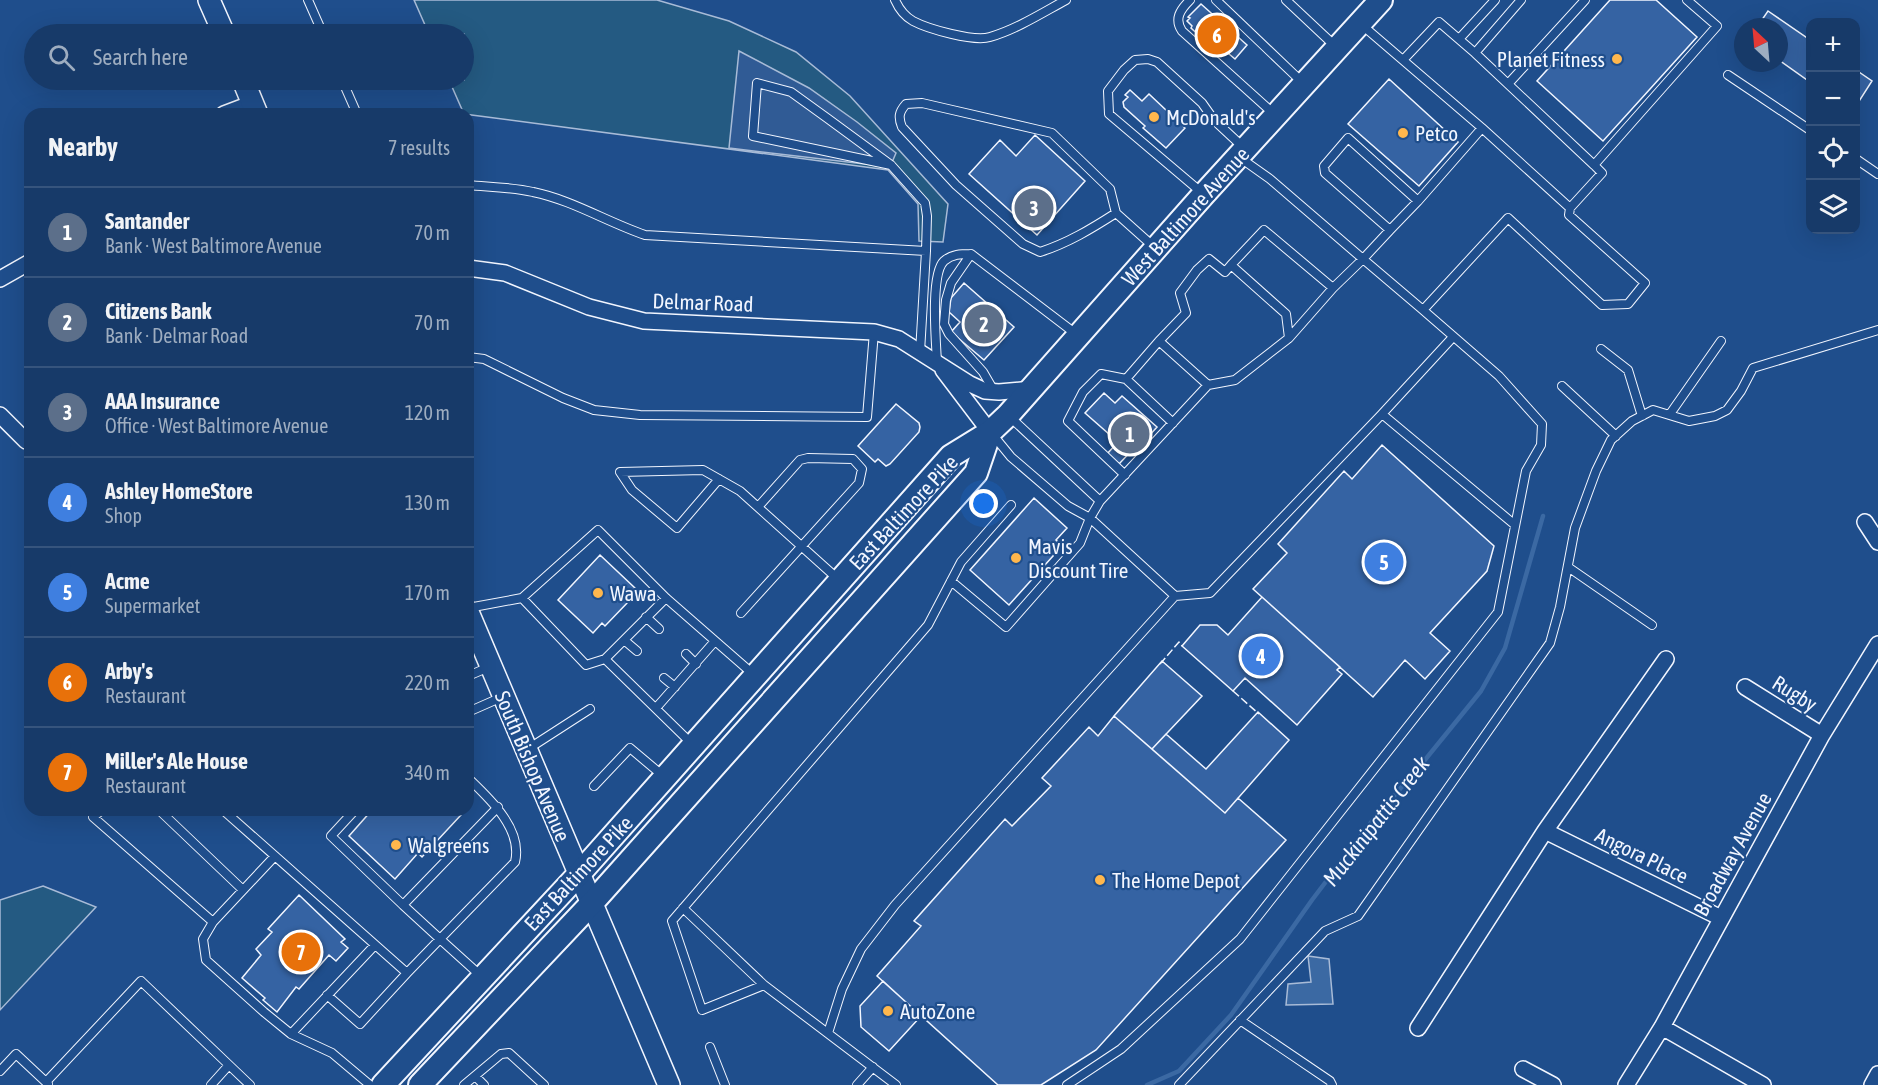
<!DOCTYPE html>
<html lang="en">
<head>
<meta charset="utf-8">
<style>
  :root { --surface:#173a69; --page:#244571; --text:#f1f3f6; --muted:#9eadc0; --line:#36547d; --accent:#ea580c }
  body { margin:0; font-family:"Asap Condensed",sans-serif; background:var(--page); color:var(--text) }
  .controls { position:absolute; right:18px; top:18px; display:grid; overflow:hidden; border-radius:12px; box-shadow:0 6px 24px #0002 }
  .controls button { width:54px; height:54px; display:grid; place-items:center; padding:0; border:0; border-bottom:2px solid var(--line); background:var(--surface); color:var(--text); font:30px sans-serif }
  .compass { position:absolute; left:1734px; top:18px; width:54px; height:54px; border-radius:50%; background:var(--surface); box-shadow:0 6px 24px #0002; rotate:334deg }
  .you { position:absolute; left:984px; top:504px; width:21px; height:21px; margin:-15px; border:4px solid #fff; border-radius:50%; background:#1a73e8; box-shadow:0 0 0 9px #1a73e833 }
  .badge { display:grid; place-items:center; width:39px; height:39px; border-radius:50%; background:var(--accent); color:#fff; font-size:20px; font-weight:700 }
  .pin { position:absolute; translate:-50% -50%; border:3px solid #fff; box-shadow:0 2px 6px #0006 }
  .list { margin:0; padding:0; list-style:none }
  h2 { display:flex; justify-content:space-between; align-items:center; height:78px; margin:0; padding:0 24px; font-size:26px }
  h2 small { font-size:20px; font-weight:400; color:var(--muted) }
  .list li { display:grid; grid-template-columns:39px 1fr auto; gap:18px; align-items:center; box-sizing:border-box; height:90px; padding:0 24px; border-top:2px solid var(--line) }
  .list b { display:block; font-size:22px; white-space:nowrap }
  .list p { margin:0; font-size:20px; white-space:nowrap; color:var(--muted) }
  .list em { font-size:20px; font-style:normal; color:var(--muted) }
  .icon { flex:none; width:33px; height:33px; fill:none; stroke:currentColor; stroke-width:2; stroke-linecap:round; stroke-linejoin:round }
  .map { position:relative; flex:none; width:1878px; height:1085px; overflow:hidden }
  .search { position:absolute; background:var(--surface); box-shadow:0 6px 24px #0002; left:24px; top:24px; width:450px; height:66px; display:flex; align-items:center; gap:15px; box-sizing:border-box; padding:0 21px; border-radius:33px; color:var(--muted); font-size:22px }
  .panel { position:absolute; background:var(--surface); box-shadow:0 6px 24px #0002; left:24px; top:108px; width:450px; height:708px; border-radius:18px }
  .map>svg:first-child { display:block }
  .green { fill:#245a82; stroke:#a8bbd7; stroke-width:1.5 }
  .parking { fill:#305b95; stroke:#a8bbd7; stroke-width:1.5 }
  .water { fill:#3b69a3; stroke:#a8bbd7; stroke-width:1.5 }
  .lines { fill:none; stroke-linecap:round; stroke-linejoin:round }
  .stream { stroke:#3b69a3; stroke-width:4.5 }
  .building { fill:#3563a3; stroke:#f2f6ff; stroke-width:1.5 }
  .lane-casing { stroke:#f2f6ff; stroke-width:10 }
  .street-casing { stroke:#f2f6ff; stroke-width:18 }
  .secondary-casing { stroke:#f2f6ff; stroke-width:24 }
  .primary-casing { stroke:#f2f6ff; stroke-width:26 }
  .lane { stroke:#1f4e8c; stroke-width:8 }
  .street { stroke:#1f4e8c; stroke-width:15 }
  .secondary { stroke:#1f4e8c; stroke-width:21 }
  .primary { stroke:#1f4e8c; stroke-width:22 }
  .fence { stroke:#f2f6ff; stroke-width:1.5; stroke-dasharray:8 3; stroke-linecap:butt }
  .poi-dot { fill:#ffb74d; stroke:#1f4e8c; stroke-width:2 }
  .labels { text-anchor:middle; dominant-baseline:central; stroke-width:4.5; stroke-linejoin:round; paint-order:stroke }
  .poi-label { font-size:21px; fill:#f2f6ff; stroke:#1f4e8c; text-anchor:start }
  .street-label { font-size:21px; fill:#f2f6ff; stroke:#1f4e8c }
  .water-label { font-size:22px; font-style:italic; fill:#f2f6ff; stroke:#1f4e8c }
</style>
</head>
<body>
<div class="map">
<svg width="1878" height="1085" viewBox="0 0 1878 1085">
  <rect width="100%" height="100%" fill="#1f4e8c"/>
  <path class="green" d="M414 0H657L729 21 796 52 850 96 948 204 943 242 919 241 918 204 888 170 464 114 449 80H464V34H429Z
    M43 886 96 907 0 1010V900Z"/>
  <path class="parking" d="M739 51 809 88 857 122 896 153 890 167 729 148Z"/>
  <path class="water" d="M1308 956 1329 959 1333 1004 1286 1005 1288 984 1311 982Z"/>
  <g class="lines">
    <path class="stream" d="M1147 1085 1179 1071 1231 1015 1312 900 1372 821 1420 766 1481 691 1505 648 1543 516"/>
  </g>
  <path class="building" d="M1610 0H1656L1697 37 1603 141 1537 81Z
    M1201 4 1247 45 1235 59 1216 43 1212 47 1191 28 1192 26 1187 21 1190 18 1188 17Z
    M1768 11 1810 40V82L1779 60V27H1757Z
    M1856 70 1872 81 1856 106Z
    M1389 79 1458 142 1419 186 1348 124Z
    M1130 90 1142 101 1149 94 1185 128 1166 148 1143 128 1145 126 1124 107 1123 102 1128 97 1125 95Z
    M1035 135 1085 181 1037 235 969 174 1000 140 1016 156Z
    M964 283 1014 327 984 360 951 332 960 322 949 312 951 298Z
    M1104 393 1115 403 1122 396 1157 427 1139 447 1136 446 1119 464 1107 454 1118 442 1085 413Z
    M896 404 919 423 920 427 919 432 890 464 886 466 878 459 875 462 858 446Z
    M1382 445 1494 546 1487 571 1430 633 1450 651 1425 679 1405 660 1373 697 1253 589 1287 553 1278 544 1344 471 1352 479Z
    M1034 498 1067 528 1056 540 1062 546 1009 605 970 570Z
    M600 555 635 588 626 598 630 600 605 626 602 623 593 633 558 600Z
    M1262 597 1340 667 1337 670 1342 674 1297 725 1245 678 1233 691 1182 646 1200 625H1217L1228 635Z
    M1162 661 1202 696 1152 749 1114 716Z
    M1258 712 1289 740 1225 813 1152 749 1166 734 1206 769Z
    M1114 716 1225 813 1238 798 1286 840 1096 1050 1041 1085H998L877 976 921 926 914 921 1005 819 1012 826 1051 786 1042 778 1089 727 1098 736Z
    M372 810H461V815L422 857 418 853 395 879 349 836Z
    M299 895 345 939 341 942 348 948 336 961 329 955 299 989 296 987 277 1012 263 1000 265 998 242 978 261 955 256 949 272 932 268 929Z
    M883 981 921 1016 889 1051 861 1027 860 1006Z"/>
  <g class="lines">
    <defs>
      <path id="lane" d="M308 0 323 34
        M895 0C899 9 904 16 913 21 928 29 974 42 990 37 1017 29 1042 13 1066 0
        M1190 0C1180 10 1174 19 1182 31L1274 114
        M1216 0 1303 83
        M1286 0 1335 46
        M1362 25 1482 128 1418 201 1348 138 1324 166 1325 173 1390 230 1363 259 1423 310
        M1459 39 1495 0
        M1475 53 1594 165
        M1403 60 1439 22 1475 53 1521 0
        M1728 75 1810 130
        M342 80 357 114
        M1508 84 1585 0
        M1482 128 1570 208
        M1856 159 1878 174
        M891 165 753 136 757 83 791 92 827 118 891 165 925 203 927 216 926 251 920 352
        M468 185C489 187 512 187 533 192 572 200 607 222 645 235L926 251
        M1201 192 1109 114 1108 91 1124 70 1135 60 1148 59 1157 62 1202 103 1214 120 1244 148
        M1116 213C1091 229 1068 243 1040 252L1023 244 956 185 902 127C898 117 899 112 906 104L922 103 1052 133 1110 189 1116 213 1154 247
        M1390 230 1418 201
        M971 254 951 283 946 300 944 324 949 334 983 372 994 391
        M1231 265 1264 230 1333 288 1363 259 1270 179 1239 157
        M1289 338 1333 288
        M1601 349 1628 370 1642 416
        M468 357 484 359 563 398 594 410 640 415 867 417 874 332
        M937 362C936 342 930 274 944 261 952 254 961 254 971 254L1076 334
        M1126 379 1159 341
        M1562 386 1616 436
        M1382 414 1453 337
        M1670 414 1721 341
        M1009 416 1100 501
        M1125 475 1068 421 1083 392 1101 374 1126 379 1173 423
        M719 479 677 528 632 490 620 472 703 470 740 491 839 580
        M1568 567 1652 625
        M951 581 1006 627 1080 543 1090 518 1100 501 1208 385 1159 341 1186 313 1180 293 1197 270 1209 259 1225 272 1231 265 1286 314 1289 338 1235 380 1208 385
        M1175 596 1210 593 1382 414 1515 525
        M522 598 586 665 605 659 692 744
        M468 608 522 598 598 530 666 598 753 674
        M741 613 859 483 862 469 853 459 808 458 800 460 758 507
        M646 617 659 629
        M624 640 637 651
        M686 654 696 664
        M605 659 666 598
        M468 676 489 667
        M664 678 675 687
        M656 708 715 641
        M468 712 502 697
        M528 749 590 709
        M468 778C489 798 523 829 515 862L440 939 481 976
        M594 786 630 748 662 775
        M102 810 93 817 213 922
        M159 810 243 890
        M223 810 407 973 440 939 403 905 498 807
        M355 810 331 836 403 905
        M275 856 213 922 203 939 206 960 264 1012 291 1034 332 1053 370 1085
        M683 908 764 985
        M327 995 360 1024 407 973
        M1240 1020 1330 1081 1332 1085
        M828 1033 842 989 861 949 895 905 1175 596 1090 518 1068 506 1011 457 993 435
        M291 1034 375 945
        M710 1047 725 1085
        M0 1071 16 1054 48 1084
        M475 1076 484 1085
        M46 1082 141 981 229 1065
        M211 1085 229 1065 250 1085
        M464 1085 501 1054 509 1053 544 1085
        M857 1085 873 1067
        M896 1085 764 985 702 1010 672 921 928 625 961 562 1011 505
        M1067 1085 1121 1049 1240 939 1498 612 1526 471 1541 445 1542 424 1499 376 1423 310 1508 218 1602 305 1628 304 1645 283 1569 215 1570 208 1602 173 1594 165 1717 26 1687 0
        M1179 1085 1325 931 1358 916 1550 643 1560 607 1575 528 1596 471 1611 440 1632 421 1653 410 1689 421 1715 416 1727 410 1741 391 1753 368 1878 330"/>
      <path id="street" d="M224 114 253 103
        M468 268 505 273 589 307 644 321 874 332 899 339 970 384 985 391 999 392 1032 389
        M0 279 30 262
        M943 370 990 432
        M0 415 26 441
        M1865 522 1878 542
        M1745 687 1822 735
        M1545 831 1721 918
        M1662 1027 1763 1085
        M1418 1028 1545 831 1666 659
        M1523 1069 1553 1085
        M1626 1085 1662 1027 1822 735 1878 644
        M1872 1085 1878 1074"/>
      <path id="secondary" d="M209 0 224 34
        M243 80 257 114
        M468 612 669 1085"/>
      <path id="primary" d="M383 1085 579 874 951 456 990 432 1008 415 1204 194 1381 0
        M420 1085 592 903 976 473 990 432"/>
    </defs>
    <use href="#lane" class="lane-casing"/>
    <use href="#street" class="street-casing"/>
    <use href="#secondary" class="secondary-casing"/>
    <use href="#primary" class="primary-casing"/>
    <use href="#lane" class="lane"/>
    <use href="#street" class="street"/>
    <use href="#secondary" class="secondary"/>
    <use href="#primary" class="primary"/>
    <path class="fence" d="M1160 664 1179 642 1182 646
      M1233 691 1259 714"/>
  </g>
  <g class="poi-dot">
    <circle cx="1617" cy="59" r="6"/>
    <circle cx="1154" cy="117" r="6"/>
    <circle cx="1403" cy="133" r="6"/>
    <circle cx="1016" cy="558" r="6"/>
    <circle cx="598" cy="593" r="6"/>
    <circle cx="396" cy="845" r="6"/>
    <circle cx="1100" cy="880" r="6"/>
    <circle cx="888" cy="1011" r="6"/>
  </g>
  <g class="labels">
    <g class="poi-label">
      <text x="1605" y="59" text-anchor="end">Planet Fitness</text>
      <text x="1166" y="117">McDonald's</text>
      <text x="1415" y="133">Petco</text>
      <text x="1028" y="546">Mavis<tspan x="1028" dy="24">Discount Tire</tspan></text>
      <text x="610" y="593">Wawa</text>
      <text x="408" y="845">Walgreens</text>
      <text x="1112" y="880">The Home Depot</text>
      <text x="900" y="1011">AutoZone</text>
    </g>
    <g class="street-label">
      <text transform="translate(1185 216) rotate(-48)">West Baltimore Avenue</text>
      <text transform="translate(703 302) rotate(2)">Delmar Road</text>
      <text transform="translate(903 512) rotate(-47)">East Baltimore Pike</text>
      <text transform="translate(1795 693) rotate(32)">Rugby</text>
      <text transform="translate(533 766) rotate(67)">South Bishop Avenue</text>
      <text transform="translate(1732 854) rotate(-61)">Broadway Avenue</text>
      <text transform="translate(1642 855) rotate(26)">Angora Place</text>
      <text transform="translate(578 873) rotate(-47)">East Baltimore Pike</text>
    </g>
    <g class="water-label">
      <text transform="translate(1376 821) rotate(-52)">Muckinipattis Creek</text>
    </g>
  </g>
</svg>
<div class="controls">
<button>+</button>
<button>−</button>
<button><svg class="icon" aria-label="locate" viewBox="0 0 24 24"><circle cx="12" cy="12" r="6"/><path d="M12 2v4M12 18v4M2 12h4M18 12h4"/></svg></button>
<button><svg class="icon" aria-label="layers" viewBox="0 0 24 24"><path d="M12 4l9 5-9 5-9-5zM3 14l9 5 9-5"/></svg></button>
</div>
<svg class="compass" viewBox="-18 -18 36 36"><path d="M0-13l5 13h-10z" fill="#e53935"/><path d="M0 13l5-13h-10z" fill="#9eadc0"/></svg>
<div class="you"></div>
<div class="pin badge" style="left:1130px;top:434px;background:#5c6f8a">1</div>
<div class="pin badge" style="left:984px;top:324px;background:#5c6f8a">2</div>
<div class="pin badge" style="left:1034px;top:208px;background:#5c6f8a">3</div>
<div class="pin badge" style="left:1261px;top:656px;background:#3f7fe0">4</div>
<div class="pin badge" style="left:1384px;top:562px;background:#3f7fe0">5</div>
<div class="pin badge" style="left:1217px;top:35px;background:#e8710a">6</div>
<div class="pin badge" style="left:301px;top:952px;background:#e8710a">7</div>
<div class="search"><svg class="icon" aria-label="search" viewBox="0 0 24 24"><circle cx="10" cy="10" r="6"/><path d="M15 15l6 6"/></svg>Search here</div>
<section class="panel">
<h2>Nearby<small>7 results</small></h2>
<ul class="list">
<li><span class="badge" style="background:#5c6f8a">1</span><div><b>Santander</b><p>Bank · West Baltimore Avenue</p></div><em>70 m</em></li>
<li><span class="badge" style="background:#5c6f8a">2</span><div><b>Citizens Bank</b><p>Bank · Delmar Road</p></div><em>70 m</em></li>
<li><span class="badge" style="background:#5c6f8a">3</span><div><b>AAA Insurance</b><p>Office · West Baltimore Avenue</p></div><em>120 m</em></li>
<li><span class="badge" style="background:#3f7fe0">4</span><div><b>Ashley HomeStore</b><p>Shop</p></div><em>130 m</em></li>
<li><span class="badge" style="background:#3f7fe0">5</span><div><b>Acme</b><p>Supermarket</p></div><em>170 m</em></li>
<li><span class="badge" style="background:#e8710a">6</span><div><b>Arby's</b><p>Restaurant</p></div><em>220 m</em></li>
<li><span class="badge" style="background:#e8710a">7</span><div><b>Miller's Ale House</b><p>Restaurant</p></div><em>340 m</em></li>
</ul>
</section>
</div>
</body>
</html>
